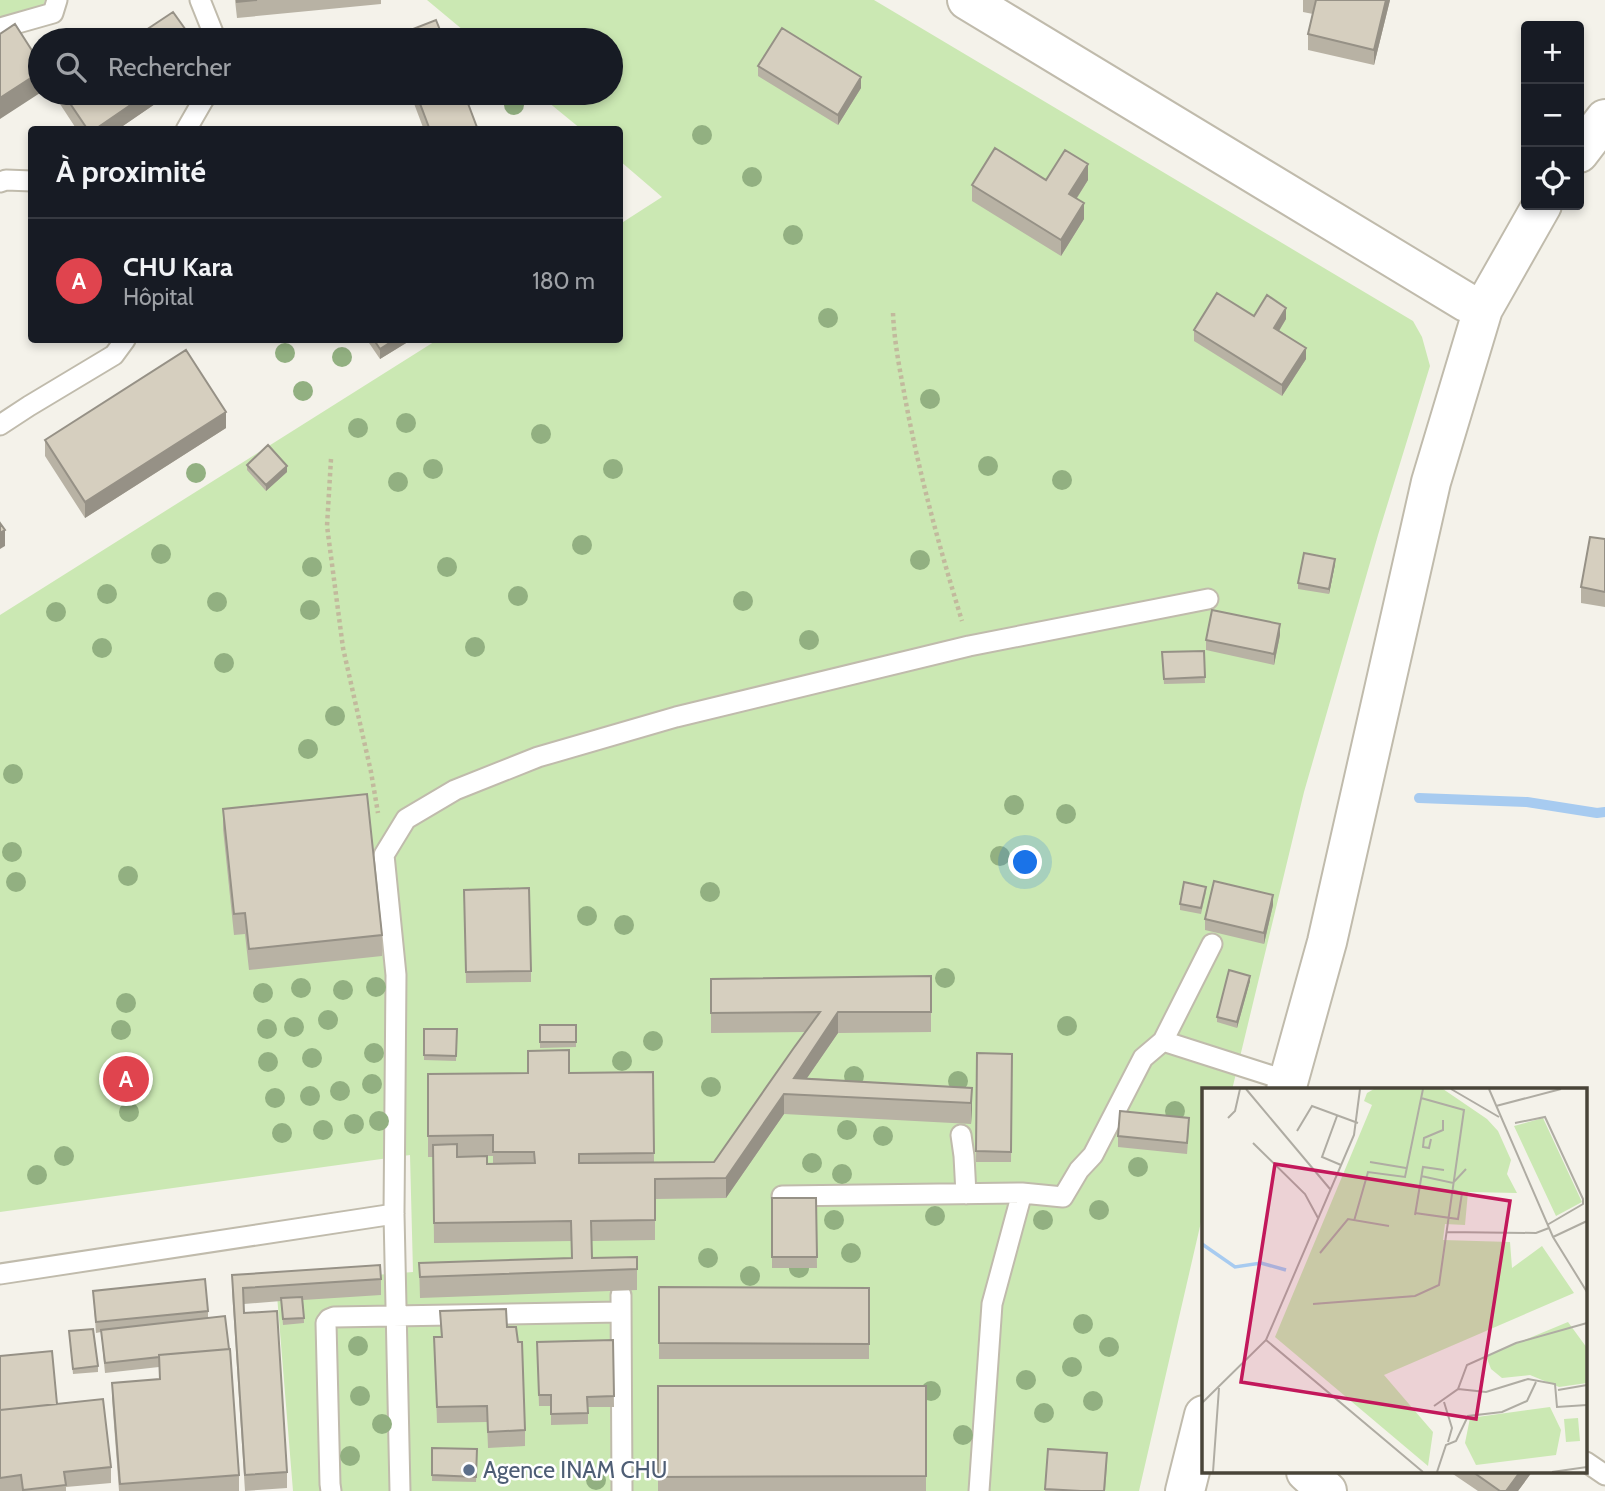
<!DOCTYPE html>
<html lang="fr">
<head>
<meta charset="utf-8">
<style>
  :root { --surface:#171b24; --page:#20242c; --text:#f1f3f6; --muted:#9ea1a6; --line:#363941; --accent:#f7551e }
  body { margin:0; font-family:Cabin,sans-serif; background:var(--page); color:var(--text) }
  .controls { position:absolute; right:21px; top:21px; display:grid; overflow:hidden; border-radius:7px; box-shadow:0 4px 10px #0003 }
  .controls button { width:63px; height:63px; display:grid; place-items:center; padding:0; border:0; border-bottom:2px solid var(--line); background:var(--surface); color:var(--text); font:35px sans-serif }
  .you { position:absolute; left:1026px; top:863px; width:24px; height:24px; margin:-18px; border:5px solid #fff; border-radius:50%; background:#1a73e8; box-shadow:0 0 0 10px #1a73e833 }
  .badge { display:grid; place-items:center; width:46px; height:46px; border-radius:50%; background:var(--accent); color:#fff; font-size:23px; font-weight:700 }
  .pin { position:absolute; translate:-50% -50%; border:4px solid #fff; box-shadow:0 2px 7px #0006 }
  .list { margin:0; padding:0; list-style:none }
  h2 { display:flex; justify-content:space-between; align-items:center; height:91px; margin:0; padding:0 28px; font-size:30px }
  h2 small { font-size:23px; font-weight:400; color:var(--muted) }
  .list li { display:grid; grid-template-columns:46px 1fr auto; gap:21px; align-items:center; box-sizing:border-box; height:126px; padding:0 28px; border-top:2px solid var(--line) }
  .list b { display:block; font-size:26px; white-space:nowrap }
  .list p { margin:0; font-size:23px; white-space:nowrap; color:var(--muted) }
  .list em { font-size:23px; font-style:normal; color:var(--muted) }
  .icon { flex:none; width:38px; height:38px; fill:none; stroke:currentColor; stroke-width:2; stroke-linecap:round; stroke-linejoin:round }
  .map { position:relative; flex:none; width:1605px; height:1491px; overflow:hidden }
  .search { position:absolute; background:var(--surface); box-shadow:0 4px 10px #0003; left:28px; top:28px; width:595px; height:77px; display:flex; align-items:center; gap:18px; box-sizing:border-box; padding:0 24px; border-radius:38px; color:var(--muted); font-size:26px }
  .panel { position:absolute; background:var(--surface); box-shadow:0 4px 10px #0003; left:28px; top:126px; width:595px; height:217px; border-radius:7px }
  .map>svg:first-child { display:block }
  .green { fill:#cbe8b3 }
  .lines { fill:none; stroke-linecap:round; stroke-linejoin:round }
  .stream { stroke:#a7cbf0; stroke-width:10 }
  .lane-casing { stroke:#c0bbac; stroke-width:23 }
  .street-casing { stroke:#c0bbac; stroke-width:42 }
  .path { stroke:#c2b99d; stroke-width:4.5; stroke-dasharray:3.5 3.5; stroke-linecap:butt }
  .lane { stroke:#fff; stroke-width:19 }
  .street { stroke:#fff; stroke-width:38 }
  .tree { fill:#92b081 }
  .wall { fill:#b8b2a4; fill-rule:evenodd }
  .shaded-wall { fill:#969186 }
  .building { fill:#d6cfbf; stroke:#969186; stroke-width:2 }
  .service-dot { fill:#5c6f8a; stroke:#fff; stroke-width:2.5 }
  .labels { text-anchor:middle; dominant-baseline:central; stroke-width:5; stroke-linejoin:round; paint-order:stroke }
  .service-label { font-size:23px; fill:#4e5e75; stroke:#fff; text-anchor:start }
  .inset-river { fill:none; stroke:#a7cbf0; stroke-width:3.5 }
  .inset-road { fill:none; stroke:#afaca3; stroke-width:2 }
  .view { fill:#c2185b; fill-opacity:0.15; stroke:#c2185b; stroke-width:3.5 }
  .inset-edge { fill:none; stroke:#484438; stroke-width:3.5 }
</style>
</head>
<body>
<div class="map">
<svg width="1605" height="1491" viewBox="0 0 1605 1491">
  <rect width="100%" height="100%" fill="#f4f2ea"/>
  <path class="green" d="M0 0H45L44 5 0 18Z
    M427 0H874L1413 321 1422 337 1430 366 1378 535 1304 792 1232 1090H1204V1209L1139 1491H293L276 1283 413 1272 410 1155 0 1212V615L437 340H620V224L662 197 620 161V130L581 129 537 93H611V40H475Z"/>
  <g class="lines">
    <path class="stream" d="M1419 798 1527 802 1597 813 1605 812"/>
    <defs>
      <path id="lane" d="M200 0 216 40
        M0 28 53 13 57 0
        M186 130 205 97 212 93
        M0 182 6 180 32 181
        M0 425 29 406 114 355 125 340
        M1163 1041 1288 1081
        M961 1135 964 1156 966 1194
        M782 1196 1022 1193 1063 1197 1079 1170 1093 1155 1143 1058 1163 1041 1212 944
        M0 1274 394 1214
        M621 1295 622 1491
        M1586 1462 1605 1475
        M331 1491 330 1484 326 1323 329 1319 334 1317 620 1312
        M400 1491 394 1214 396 975 384 855 406 819 455 790 538 757 676 717 969 646 1208 599
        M979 1491 992 1304 1022 1193"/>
      <path id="street" d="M967 0 1466 302 1483 309
        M1579 153 1605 119
        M1286 1090 1327 942 1431 482 1483 309 1542 205
        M1306 1472 1327 1491
        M1185 1491 1204 1415"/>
    </defs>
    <use href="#lane" class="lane-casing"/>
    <use href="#street" class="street-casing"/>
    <path class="path" d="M893 313C894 339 899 366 904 392 918 470 939 546 962 621
      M331 459 327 526 343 648 371 772 378 813"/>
    <use href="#lane" class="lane"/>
    <use href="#street" class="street"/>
  </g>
  <g class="tree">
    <circle cx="514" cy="105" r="10"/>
    <circle cx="702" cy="135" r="10"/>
    <circle cx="752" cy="177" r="10"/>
    <circle cx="793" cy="235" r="10"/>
    <circle cx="828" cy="318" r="10"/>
    <circle cx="285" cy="353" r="10"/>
    <circle cx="342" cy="357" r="10"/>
    <circle cx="303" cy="391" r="10"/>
    <circle cx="930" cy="399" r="10"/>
    <circle cx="406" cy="423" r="10"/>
    <circle cx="358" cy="428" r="10"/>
    <circle cx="541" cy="434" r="10"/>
    <circle cx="988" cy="466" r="10"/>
    <circle cx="433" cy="469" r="10"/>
    <circle cx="613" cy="469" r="10"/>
    <circle cx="196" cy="473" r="10"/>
    <circle cx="1062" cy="480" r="10"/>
    <circle cx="398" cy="482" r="10"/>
    <circle cx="582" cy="545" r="10"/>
    <circle cx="161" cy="554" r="10"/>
    <circle cx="920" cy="560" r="10"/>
    <circle cx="312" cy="567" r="10"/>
    <circle cx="447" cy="567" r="10"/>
    <circle cx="107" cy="594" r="10"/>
    <circle cx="518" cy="596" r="10"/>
    <circle cx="743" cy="601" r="10"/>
    <circle cx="217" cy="602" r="10"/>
    <circle cx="310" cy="610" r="10"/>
    <circle cx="56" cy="612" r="10"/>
    <circle cx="809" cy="640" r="10"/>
    <circle cx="475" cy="647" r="10"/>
    <circle cx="102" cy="648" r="10"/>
    <circle cx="224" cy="663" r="10"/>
    <circle cx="335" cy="716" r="10"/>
    <circle cx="308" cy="749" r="10"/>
    <circle cx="13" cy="774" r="10"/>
    <circle cx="1014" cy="805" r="10"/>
    <circle cx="1066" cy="814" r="10"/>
    <circle cx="12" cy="852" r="10"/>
    <circle cx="1000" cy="856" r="10"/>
    <circle cx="128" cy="876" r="10"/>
    <circle cx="16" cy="882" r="10"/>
    <circle cx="710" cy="892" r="10"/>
    <circle cx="587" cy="916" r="10"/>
    <circle cx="624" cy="925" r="10"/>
    <circle cx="945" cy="978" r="10"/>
    <circle cx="376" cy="987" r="10"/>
    <circle cx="301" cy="988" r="10"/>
    <circle cx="343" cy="990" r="10"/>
    <circle cx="263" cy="993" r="10"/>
    <circle cx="126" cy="1003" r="10"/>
    <circle cx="328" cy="1020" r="10"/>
    <circle cx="1067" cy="1026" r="10"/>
    <circle cx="294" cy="1027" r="10"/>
    <circle cx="267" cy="1029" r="10"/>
    <circle cx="121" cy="1030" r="10"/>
    <circle cx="653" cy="1041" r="10"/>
    <circle cx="374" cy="1053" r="10"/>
    <circle cx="312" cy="1058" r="10"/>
    <circle cx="622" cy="1061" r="10"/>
    <circle cx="268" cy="1062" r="10"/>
    <circle cx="854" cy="1076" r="10"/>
    <circle cx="958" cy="1081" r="10"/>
    <circle cx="372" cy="1084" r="10"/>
    <circle cx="711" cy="1087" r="10"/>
    <circle cx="340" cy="1091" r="10"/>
    <circle cx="310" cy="1096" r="10"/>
    <circle cx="275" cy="1098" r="10"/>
    <circle cx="1175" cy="1111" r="10"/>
    <circle cx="129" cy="1112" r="10"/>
    <circle cx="379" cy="1121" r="10"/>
    <circle cx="354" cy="1124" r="10"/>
    <circle cx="323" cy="1130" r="10"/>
    <circle cx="847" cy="1130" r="10"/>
    <circle cx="282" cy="1133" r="10"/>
    <circle cx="883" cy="1136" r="10"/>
    <circle cx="64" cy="1156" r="10"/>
    <circle cx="812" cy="1163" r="10"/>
    <circle cx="1138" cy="1167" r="10"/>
    <circle cx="842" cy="1174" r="10"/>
    <circle cx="37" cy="1175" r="10"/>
    <circle cx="1099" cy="1210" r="10"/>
    <circle cx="935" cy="1216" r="10"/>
    <circle cx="834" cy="1220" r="10"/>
    <circle cx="1043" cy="1220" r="10"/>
    <circle cx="851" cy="1253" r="10"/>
    <circle cx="708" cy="1258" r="10"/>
    <circle cx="799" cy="1268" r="10"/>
    <circle cx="750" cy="1276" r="10"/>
    <circle cx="1083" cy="1324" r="10"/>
    <circle cx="358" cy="1346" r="10"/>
    <circle cx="1109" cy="1347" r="10"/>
    <circle cx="1072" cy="1367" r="10"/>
    <circle cx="1026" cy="1380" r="10"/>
    <circle cx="931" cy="1391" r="10"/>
    <circle cx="360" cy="1396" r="10"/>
    <circle cx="1093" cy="1401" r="10"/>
    <circle cx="1044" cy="1413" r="10"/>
    <circle cx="382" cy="1424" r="10"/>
    <circle cx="963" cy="1435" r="10"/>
    <circle cx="350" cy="1456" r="10"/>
    <circle cx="596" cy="1480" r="10"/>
  </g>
  <path class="wall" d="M235 0H381V4L237 18Z
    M1303 0H1390L1374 65 1308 50V34L1313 14 1303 12Z
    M758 66 861 88 838 125 758 76Z
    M60 93H171L117 130H77L60 104Z
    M410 93H464L478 130H424Z
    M1046 180H1088L1077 198 1084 219 1061 256 972 201V185Z
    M1254 316 1286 319 1279 331 1306 359 1282 396 1194 341V330Z
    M367 340H411L380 359Z
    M226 428 85 518 45 456V440Z
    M247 465 287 472 266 491 247 470Z
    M1605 539V607L1581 603V587Z
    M1335 564 1329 594 1298 589V583Z
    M1280 635 1274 665 1206 650V640Z
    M1204 651 1205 683 1164 684 1162 652Z
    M223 809 382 935V956L249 970 245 934 234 935 223 829Z
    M464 890 531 971V982L466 983Z
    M1206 892 1201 914 1180 910V904Z
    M1273 905 1264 944 1205 930V919Z
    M931 976V1032L838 1033 807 1078 972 1088V1109L971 1124 784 1114 726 1198 655 1199V1240L592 1241V1258L637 1257V1290L420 1298 419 1263 572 1258 571 1241 434 1243 433 1157H428V1074L653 1072 654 1162H714L805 1032 711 1033V979ZM457 1156H493V1164H487Z
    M1250 981 1237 1028 1217 1022V1017Z
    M540 1025H576V1047L540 1048Z
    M424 1029H457L456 1061 424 1060Z
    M977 1053 1012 1054 1011 1162H976Z
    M1189 1128 1187 1154 1118 1147V1136Z
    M772 1198H816L817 1268H772Z
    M232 1275 381 1279V1295L303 1300 304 1323 283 1325 281 1301 244 1304V1313L287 1472V1488L245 1491 232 1291Z
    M659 1287 869 1288V1359H659Z
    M93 1291 208 1311V1318L239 1475V1491H119L112 1398V1383L159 1379V1367L105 1373 101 1332 96 1333Z
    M440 1311 507 1327 525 1430V1446L488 1448 487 1422 437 1423 434 1337H441Z
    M69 1331 98 1366V1372L73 1374Z
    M613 1340 614 1407H588V1424L551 1425V1406H539L537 1342Z
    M0 1356 57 1404 111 1467V1483L66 1487V1491H0Z
    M658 1386H926V1491H658Z
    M432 1448 477 1449 476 1482 432 1481Z
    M1048 1449 1107 1464 1105 1491H1045Z
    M1450 1472H1532L1518 1491H1478Z"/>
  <path class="shaded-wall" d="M1386 0H1390L1374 65V50Z
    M40 72V93L0 119V98Z
    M861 77V88L838 125V115Z
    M148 93H171L117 130H94Z
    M1088 164V180L1069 210V194Z
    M1084 203V219L1061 256V240Z
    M1286 308V319L1274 339V328Z
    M394 340H411L380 359V349Z
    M1306 348V359L1282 396V385Z
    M226 412V428L85 518V502Z
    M287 466V472L266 491V485Z
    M5 530V546L0 549V533Z
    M1335 559V564L1329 594V589Z
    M1280 624V635L1274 665V654Z
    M1273 895V905L1264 944V933Z
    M1250 976V981L1237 1028V1022Z
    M838 1012V1033L796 1094 794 1078Z
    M972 1088V1109L971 1124V1103Z
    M784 1094V1114L726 1198V1178Z
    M1520 1472H1532L1518 1491H1506Z"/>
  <path class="building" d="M237 0H257L237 2Z
    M1316 0H1386L1374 50 1308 34Z
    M173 12 193 40H131Z
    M436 20 444 40H397L395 36Z
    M15 24 40 63V72L0 98V34Z
    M782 28 861 77 838 115 758 66Z
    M63 93H148L94 130H88Z
    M416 93H464L478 130H430Z
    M995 148 1046 180 1065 150 1088 164 1069 194 1084 203 1061 240 972 185Z
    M1217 293 1254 316 1267 295 1286 308 1274 328 1306 348 1282 385 1194 330Z
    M374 340H394L380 349Z
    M186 350 226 412 85 502 45 440Z
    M268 445 287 466 266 485 247 465Z
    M0 523 5 530 0 533Z
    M1590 537 1605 539V592L1581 587Z
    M1304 553 1335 559 1329 589 1298 583Z
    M1212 610 1280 624 1274 654 1206 640Z
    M1204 651 1205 677 1164 679 1162 652Z
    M367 794 382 935 249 949 245 913 234 914 223 809Z
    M1214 881 1273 895 1264 933 1205 919Z
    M1184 882 1206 887 1201 908 1180 904Z
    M529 888 531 971 466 972 464 890Z
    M1229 970 1250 976 1237 1022 1217 1017Z
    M931 976V1012H838L794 1078 972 1088 971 1103 784 1094 726 1178 655 1179V1220L591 1221 592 1258 637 1257V1269L420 1277 419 1263 572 1258 571 1221 434 1223 433 1145 457 1144V1157L487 1156V1164L535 1163 534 1152H493V1135L428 1136V1074L528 1073V1051L569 1050V1073L653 1072 654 1153 579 1154V1163L714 1162 793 1049 820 1012 711 1013V979Z
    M540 1025H576V1042H540Z
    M424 1029H457L456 1056 424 1055Z
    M977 1053 1012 1054 1011 1152 976 1151Z
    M1120 1111 1189 1118 1187 1143 1118 1136Z
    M772 1198H816L817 1257H772Z
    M380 1265 381 1279 243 1288 244 1313 277 1311 287 1472 245 1475 232 1275Z
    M205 1279 208 1311 96 1322 93 1291Z
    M659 1287 869 1288V1344L659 1343Z
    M302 1297 304 1318 283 1319 281 1298Z
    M506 1309 507 1327H516L518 1342H522L525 1430 488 1432 487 1406 437 1407 434 1337H442L440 1311Z
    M225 1316 229 1349 159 1355V1357L105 1363 101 1330Z
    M93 1329 98 1366 73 1369 69 1331Z
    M613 1340 614 1396 587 1397 588 1413 551 1414V1395H539L537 1342Z
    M230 1349 239 1475 120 1484 112 1383 160 1379 159 1355Z
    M52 1351 57 1404 0 1410V1356Z
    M658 1386H926V1476L658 1477Z
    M103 1399 111 1467 64 1472 66 1485 23 1490 21 1475 0 1478V1410Z
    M432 1448 477 1449 476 1477 432 1475Z
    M1048 1449 1107 1453 1104 1491H1081L1045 1489Z
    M1473 1472H1520L1506 1491H1500Z"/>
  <circle class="service-dot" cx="469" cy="1470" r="7"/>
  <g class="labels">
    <g class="service-label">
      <text x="483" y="1470">Agence INAM CHU</text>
    </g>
  </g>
  <g transform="translate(1202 1088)">
    <rect width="385" height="385" fill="#f4f2ea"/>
    <path d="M172 1H241L285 31 296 43 309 72 305 86 315 105 266 104 263 137 243 136 241 152 308 154 310 180 340 158 372 205 182 287 231 344 226 378 73 249 170 17 162 13 165 5ZM341 30 380 114 354 128 312 38ZM366 234 385 260V295L357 299 328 287 300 290 289 281 284 268ZM348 319 359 342 354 367 274 377 263 355 268 330ZM376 330 378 353 364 354 362 331Z" fill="#cbe8b3"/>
    <path class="inset-river" d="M0 156 33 179 59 175 84 182"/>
    <path class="inset-road" d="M44 1 128 101M249 1 297 29M287 1 351 149 385 204M294 18 359 1M135 28 120 69 139 77M26 30 33 23 38 1M313 35 343 29 381 111V116L345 137M95 43 110 18 156 35M229 51 227 60 221 59 222 50 241 42V32M51 55 103 106 116 130M168 74 204 80M219 88 251 95 264 81M213 125 256 131 260 105 250 102M213 127 221 79 242 82M152 133 166 84 203 89 221 1M244 144 334 145 347 140M351 149 385 133M118 165 146 131 187 138M111 216 213 208 237 197 262 22 219 10M64 252 221 384M256 301 284 304 326 291 353 296 355 319 385 317M356 302 385 297M242 314 250 340 246 354M0 315 64 252 152 47 158 1M232 318 256 301 265 277 314 255 385 235M11 384 17 300M235 384 244 357 254 353 266 328 300 324 325 313 334 294M350 384 385 379"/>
    <path class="view" d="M73 76 308 113 274 331 39 294Z"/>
    <rect width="385" height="385" class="inset-edge"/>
  </g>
</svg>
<div class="controls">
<button>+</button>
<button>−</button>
<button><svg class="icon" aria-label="locate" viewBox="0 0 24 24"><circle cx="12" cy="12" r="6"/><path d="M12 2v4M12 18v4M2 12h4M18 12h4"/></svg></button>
</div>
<div class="you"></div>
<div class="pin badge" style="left:126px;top:1079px;background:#e0444e">A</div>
<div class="search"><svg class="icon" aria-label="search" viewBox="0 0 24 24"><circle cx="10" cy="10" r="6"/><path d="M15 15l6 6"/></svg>Rechercher</div>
<section class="panel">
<h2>À proximité<small></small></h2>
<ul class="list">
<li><span class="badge" style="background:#e0444e">A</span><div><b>CHU Kara</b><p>Hôpital</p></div><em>180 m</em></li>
</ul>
</section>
</div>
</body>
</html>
